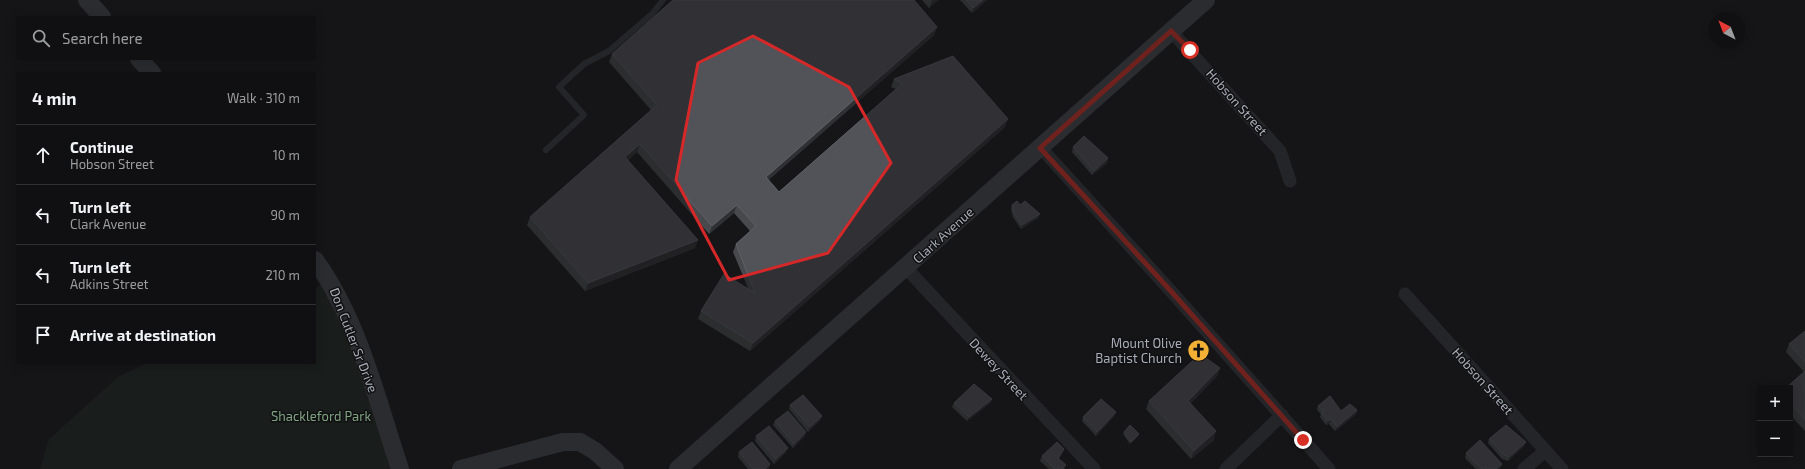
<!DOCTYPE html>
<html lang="en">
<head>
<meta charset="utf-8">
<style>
  :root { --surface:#101012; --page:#19191b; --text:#f1f3f6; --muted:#9c9d9f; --line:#303032 }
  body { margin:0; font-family:"Exo 2",sans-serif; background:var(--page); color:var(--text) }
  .controls { position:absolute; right:12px; bottom:12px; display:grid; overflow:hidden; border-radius:0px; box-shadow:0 2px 10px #0003 }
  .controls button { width:36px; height:36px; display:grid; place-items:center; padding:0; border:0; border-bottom:1px solid var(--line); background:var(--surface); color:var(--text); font:20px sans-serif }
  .compass { position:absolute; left:1709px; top:12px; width:36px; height:36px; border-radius:50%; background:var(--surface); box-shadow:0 2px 10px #0003; rotate:318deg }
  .stop { position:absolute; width:12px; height:12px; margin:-9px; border:3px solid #d93025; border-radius:50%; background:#fff }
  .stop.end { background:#d93025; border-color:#fff; box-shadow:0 1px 4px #0008 }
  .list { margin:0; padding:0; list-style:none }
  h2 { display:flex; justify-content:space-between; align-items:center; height:52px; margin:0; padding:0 16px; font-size:17px }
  h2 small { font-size:13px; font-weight:400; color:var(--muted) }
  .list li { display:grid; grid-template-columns:26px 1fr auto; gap:12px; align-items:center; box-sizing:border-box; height:60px; padding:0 16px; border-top:1px solid var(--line) }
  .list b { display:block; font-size:15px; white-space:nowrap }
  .list p { margin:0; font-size:13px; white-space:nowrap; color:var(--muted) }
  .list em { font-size:13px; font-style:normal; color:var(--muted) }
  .icon { flex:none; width:22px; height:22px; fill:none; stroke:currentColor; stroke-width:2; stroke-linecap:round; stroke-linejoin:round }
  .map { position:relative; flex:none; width:1805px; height:469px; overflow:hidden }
  .search { position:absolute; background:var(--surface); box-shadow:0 2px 10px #0003; left:16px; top:16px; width:300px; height:44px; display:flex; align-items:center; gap:10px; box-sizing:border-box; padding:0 14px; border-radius:0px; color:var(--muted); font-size:15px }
  .panel { position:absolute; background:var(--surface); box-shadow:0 2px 10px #0003; left:16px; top:72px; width:300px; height:292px; border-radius:0px }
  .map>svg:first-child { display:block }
  .green { fill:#1e261f }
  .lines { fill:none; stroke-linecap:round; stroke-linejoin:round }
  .lane { stroke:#37383d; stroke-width:6 }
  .street { stroke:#37383d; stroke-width:13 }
  .secondary { stroke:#45474d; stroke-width:18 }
  .wall { fill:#47494d }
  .shaded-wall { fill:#2f3033 }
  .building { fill:#525359; stroke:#5f6168 }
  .route { stroke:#d93025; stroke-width:5 }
  .marked { fill:none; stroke:#d62828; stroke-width:3; stroke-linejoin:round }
  .labels { text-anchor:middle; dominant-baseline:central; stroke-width:3; stroke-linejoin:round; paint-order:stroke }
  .street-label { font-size:13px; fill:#a8adb8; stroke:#111113 }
  .poi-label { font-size:13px; fill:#a8adb8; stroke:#111113; text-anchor:end }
  .park-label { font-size:13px; fill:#7fa381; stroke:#111113 }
</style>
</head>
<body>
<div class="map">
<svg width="1805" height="469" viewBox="0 0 1805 469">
  <rect width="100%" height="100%" fill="#161618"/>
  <path class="green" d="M328 282 398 469H40L49 439 118 377 147 363H315V288Z"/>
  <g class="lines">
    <path class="lane" d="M546 150 584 115 559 87 584 64 609 51 652 14 663 0"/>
    <path class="street" d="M1171 31 1280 151 1290 181
      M1041 148 1169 289 1329 469
      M906 268 1094 469
      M1405 294 1562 469
      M1226 469 1282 415
      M1524 469 1545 451"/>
    <path class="secondary" d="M87 0 102 17
      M139 59 152 73
      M315 260C358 319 377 400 400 469
      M461 469 563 442H580L595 451 615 469
      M678 469 1206 0"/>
  </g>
  <path class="wall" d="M922 0H938L929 8Z
    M960 0H987L972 13Z
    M937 27 934 35 768 180 779 192 896 89 891 87 894 79 1005 127 750 351 698 319 701 311 748 288 733 252 736 244 750 231 734 213 709 234 637 152 628 160 695 248 585 291 527 225 530 217 651 110 609 62 612 54Z
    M1073 147 1108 158 1107 163 1092 175 1072 152Z
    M1012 205H1020L1038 218 1021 229 1013 217 1011 209Z
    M1805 331V431L1790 415V388L1804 372 1786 352 1789 344Z
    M1220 368 1217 376 1191 403 1214 440 1191 459 1146 409 1149 401Z
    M992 399 990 403 967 421 952 407 954 403Z
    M790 405 822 416 820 420 808 432 789 409Z
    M1318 406 1341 411 1357 410 1356 414 1335 431 1329 424 1326 425 1320 417 1321 414 1317 410Z
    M1116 412 1114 416 1096 436 1082 421 1083 417Z
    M775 421 805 436 793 448 773 425Z
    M1124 432 1139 434 1138 436 1130 444 1123 434Z
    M756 436 786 452 774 464 755 441Z
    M1489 439 1524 446 1508 461 1502 459 1488 443Z
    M1064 449 1062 454 1059 458 1065 469H1049L1040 461 1042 456Z
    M739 452 769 468 768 469H748L738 457Z
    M1466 453 1502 464 1499 469H1476L1465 458Z"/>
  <path class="shaded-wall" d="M932 0H938L929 8Z
    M983 0H987L972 13 973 8Z
    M937 27 934 35 763 185 766 177Z
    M1008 119 1005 127 750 351 753 343Z
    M640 144 637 152 622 165 625 157Z
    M1108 158 1107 163 1092 175 1094 171Z
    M737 205 734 213 709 234 712 226Z
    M1040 214 1038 218 1021 229 1022 225Z
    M698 240 695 248 585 291 588 283Z
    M1220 368 1217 376 1185 409 1188 401Z
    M992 399 990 403 967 421 969 417Z
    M1357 410 1356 414 1335 431 1337 427Z
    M1116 412 1114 416 1096 436 1097 432Z
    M822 416 820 420 808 432 810 427Z
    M1331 419 1329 424 1326 425 1328 421Z
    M1216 431 1214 440 1191 459 1194 451Z
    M806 432 805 436 793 448 794 444Z
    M1139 434 1138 436 1130 444 1131 442Z
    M1526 442 1524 446 1508 461 1509 457Z
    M788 448 786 452 774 464 776 459Z
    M1064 449 1062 454 1057 462 1058 458Z
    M770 464 769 468 768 469H765Z
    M1502 464 1500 468 1499 469H1496Z"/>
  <path class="building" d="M673 0H914L937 27 766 177 779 192 902 84 894 79 953 56 1008 119 753 343 701 311 724 274 755 293 736 244 756 226 737 205 712 226 640 144 625 157 698 240 588 283 530 217 657 105 612 54Z
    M966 0H983L973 8Z
    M1084 136 1108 158 1094 171 1073 147Z
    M1017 201 1020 205 1025 201 1040 214 1022 225 1014 213 1012 205Z
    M1805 331V362L1789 344Z
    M1200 354 1220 368 1188 401 1216 431 1194 451 1149 401Z
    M1805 371V420L1790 403V388H1786Z
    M974 384 992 399 969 417 954 403Z
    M803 395 822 416 810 427 790 405Z
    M1330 396 1341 411 1350 404 1357 410 1337 427 1331 419 1328 421 1321 413 1324 411 1318 406Z
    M1101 399 1116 412 1097 432 1083 417Z
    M788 411 806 432 794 444 775 421Z
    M1130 425 1139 434 1131 442 1124 432Z
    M1506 425 1526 442 1509 457 1504 455 1489 439Z
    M769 426 788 448 776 459 756 436Z
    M1480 440 1502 464 1496 469H1482L1466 453Z
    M752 442 770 464 765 469H753L739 452Z
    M1057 442 1064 449 1058 458 1066 465 1062 469H1055L1042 456Z"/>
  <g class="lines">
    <path class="route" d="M1190 50 1171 31 1040 148 1169 289 1303 440"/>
  </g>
  <path d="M0 0H1805V469H0ZM753 36 849 87 891 163 828 253 729 280 676 180 698 63Z" fill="#161618" fill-opacity=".55" fill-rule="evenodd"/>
  <path class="marked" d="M753 36 849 87 891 163 828 253 729 280 676 180 698 63Z"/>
  <defs>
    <symbol id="church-disc" viewBox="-11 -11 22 22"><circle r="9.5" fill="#f2b134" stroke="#111113"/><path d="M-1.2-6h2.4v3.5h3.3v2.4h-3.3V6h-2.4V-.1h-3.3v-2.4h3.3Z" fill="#111"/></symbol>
  </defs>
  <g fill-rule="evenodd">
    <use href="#church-disc" x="1186" y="338" width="25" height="25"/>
  </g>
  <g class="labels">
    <g class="street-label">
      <text transform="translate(1237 102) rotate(48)">Hobson Street</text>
      <text transform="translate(943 235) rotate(-42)">Clark Avenue</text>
      <text transform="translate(354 340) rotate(69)">Don Cutler Sr Drive</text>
      <text transform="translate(999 369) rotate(47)">Dewey Street</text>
      <text transform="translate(1483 381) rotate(48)">Hobson Street</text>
    </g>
    <g class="poi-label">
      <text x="1182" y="343">Mount Olive<tspan x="1182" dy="15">Baptist Church</tspan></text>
    </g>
    <g class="park-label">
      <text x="321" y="416">Shackleford Park</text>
    </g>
  </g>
</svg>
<div class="controls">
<button>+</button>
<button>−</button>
</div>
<svg class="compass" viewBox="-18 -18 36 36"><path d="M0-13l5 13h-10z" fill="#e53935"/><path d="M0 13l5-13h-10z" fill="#9c9d9f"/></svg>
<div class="stop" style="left:1190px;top:50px"></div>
<div class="stop end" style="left:1303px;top:440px"></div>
<div class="search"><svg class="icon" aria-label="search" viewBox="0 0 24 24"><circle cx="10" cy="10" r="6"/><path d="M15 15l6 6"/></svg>Search here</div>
<section class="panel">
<h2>4 min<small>Walk · 310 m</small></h2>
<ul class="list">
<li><svg class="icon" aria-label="ahead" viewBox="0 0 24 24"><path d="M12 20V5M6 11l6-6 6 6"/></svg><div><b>Continue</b><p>Hobson Street</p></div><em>10 m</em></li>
<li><svg class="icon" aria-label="left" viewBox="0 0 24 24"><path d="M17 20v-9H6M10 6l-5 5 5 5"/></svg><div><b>Turn left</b><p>Clark Avenue</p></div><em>90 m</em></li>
<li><svg class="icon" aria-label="left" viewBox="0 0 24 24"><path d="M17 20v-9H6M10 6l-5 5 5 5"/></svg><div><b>Turn left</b><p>Adkins Street</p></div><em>210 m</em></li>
<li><svg class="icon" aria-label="arrive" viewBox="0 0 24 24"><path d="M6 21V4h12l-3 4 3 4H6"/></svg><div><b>Arrive at destination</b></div></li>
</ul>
</section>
</div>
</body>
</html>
